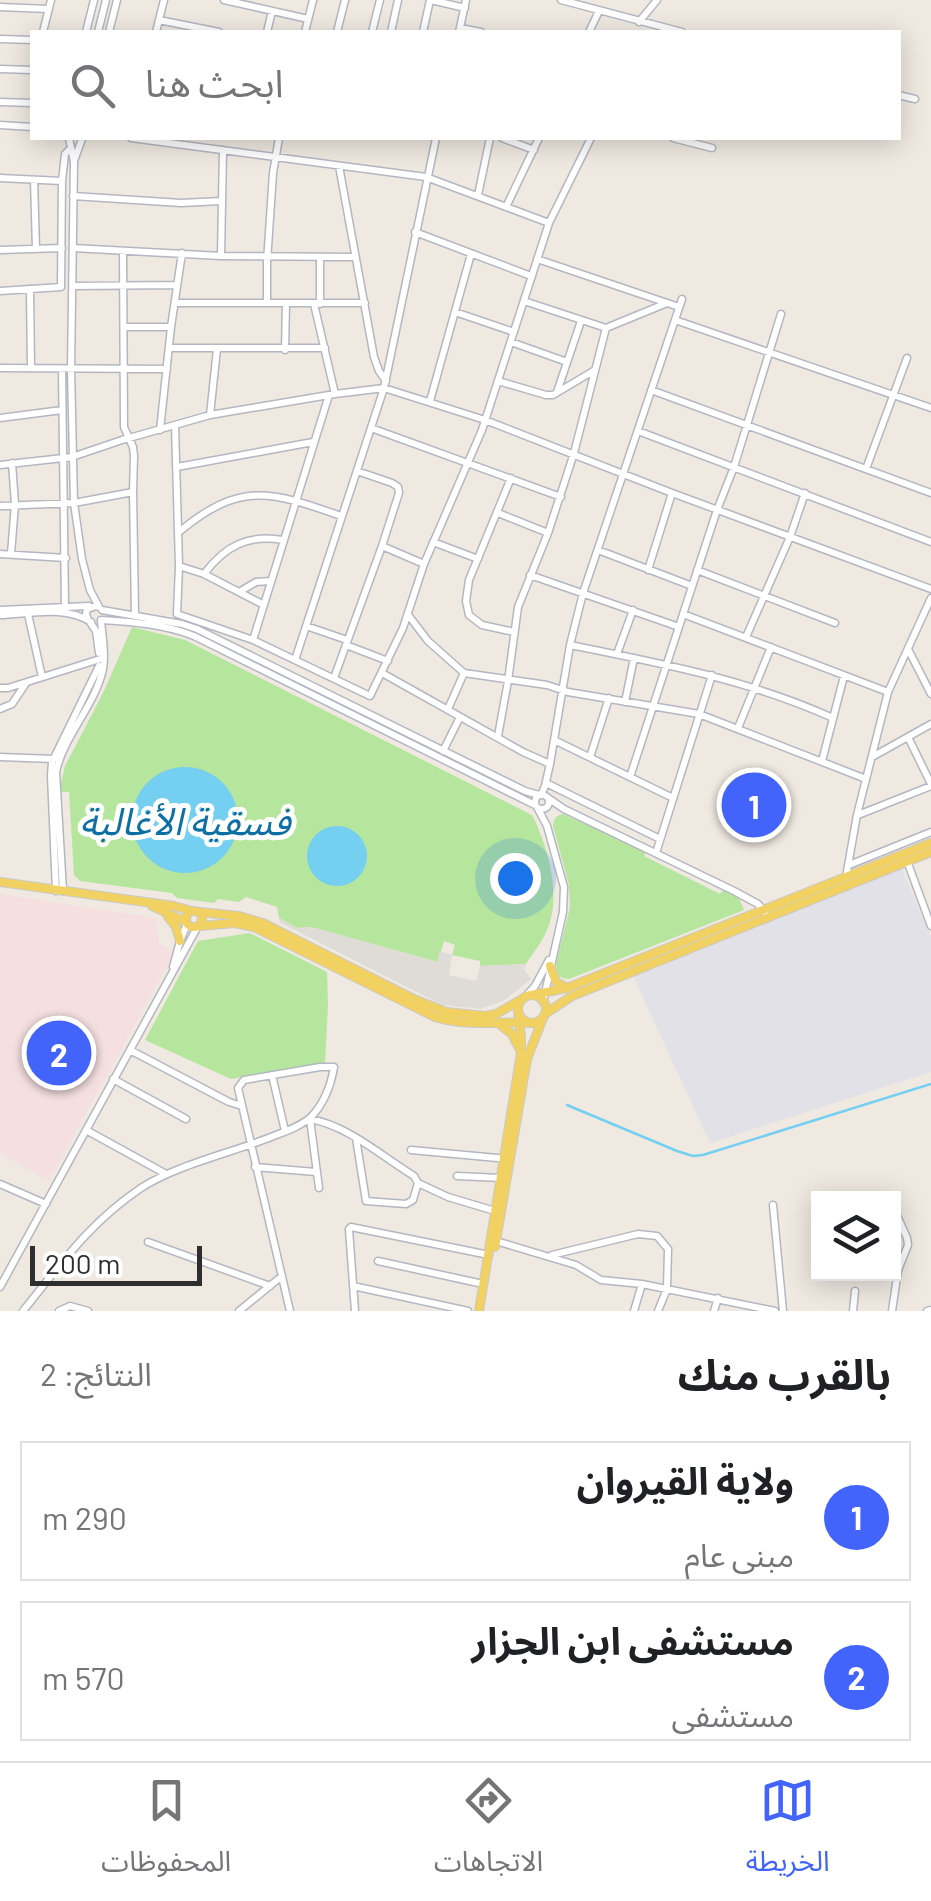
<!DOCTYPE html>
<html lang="ar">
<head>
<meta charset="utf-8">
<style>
  :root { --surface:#fff; --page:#f2f2f2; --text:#202124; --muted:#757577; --line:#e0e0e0; --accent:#4264fb }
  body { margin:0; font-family:Barlow,"Noto Sans Arabic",sans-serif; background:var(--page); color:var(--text); direction:rtl }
  .controls { position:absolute; right:30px; bottom:30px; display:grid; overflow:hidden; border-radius:0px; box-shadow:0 5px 25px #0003 }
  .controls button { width:90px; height:90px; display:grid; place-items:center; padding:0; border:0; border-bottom:2px solid var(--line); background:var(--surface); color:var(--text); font:50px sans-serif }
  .scale { position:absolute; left:30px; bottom:25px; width:172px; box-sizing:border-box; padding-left:10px; border:5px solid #2e2e2e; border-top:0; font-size:28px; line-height:35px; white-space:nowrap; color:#2e2e2e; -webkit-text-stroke:8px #fff; paint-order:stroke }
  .you { position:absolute; left:515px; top:878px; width:35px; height:35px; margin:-25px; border:8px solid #fff; border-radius:50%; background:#1a73e8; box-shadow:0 0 0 15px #1a73e833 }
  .badge { display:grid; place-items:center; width:65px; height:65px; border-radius:50%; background:var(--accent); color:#fff; font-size:32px; font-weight:700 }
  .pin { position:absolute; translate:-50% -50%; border:5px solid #fff; box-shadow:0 2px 10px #0006 }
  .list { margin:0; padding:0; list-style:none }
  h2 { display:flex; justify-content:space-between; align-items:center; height:130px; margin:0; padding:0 40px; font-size:42px }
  h2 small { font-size:32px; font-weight:400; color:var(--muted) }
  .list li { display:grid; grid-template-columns:65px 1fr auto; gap:30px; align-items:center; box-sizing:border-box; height:140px; margin:0 20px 20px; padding:0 20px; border:2px solid var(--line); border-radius:0px }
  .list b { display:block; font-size:38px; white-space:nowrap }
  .list p { margin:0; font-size:32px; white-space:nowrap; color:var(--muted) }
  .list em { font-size:32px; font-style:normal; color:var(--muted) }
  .icon { flex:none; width:55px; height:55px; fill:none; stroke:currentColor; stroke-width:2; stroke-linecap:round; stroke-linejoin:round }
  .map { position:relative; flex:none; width:931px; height:1311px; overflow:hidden; direction:ltr }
  .search { position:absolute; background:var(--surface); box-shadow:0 5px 25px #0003; left:30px; right:30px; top:30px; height:110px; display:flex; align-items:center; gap:25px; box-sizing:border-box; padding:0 35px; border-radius:0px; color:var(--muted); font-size:38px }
  .sheet { height:450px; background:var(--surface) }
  nav { display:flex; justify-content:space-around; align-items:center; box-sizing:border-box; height:140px; border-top:2px solid var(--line); background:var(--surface); font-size:28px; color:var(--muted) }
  nav a { display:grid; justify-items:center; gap:5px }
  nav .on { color:var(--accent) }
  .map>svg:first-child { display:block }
  .industrial { fill:#e3e1e8 }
  .medical { fill:#f5dfe0 }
  .green { fill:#b6e59e }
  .plaza { fill:#dfdcd8 }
  .water { fill:#75cff0 }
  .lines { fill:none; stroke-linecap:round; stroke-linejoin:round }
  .stream { stroke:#75cff0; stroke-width:2.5 }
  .minor-casing { stroke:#b4b7c1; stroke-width:9 }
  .major-casing { stroke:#c9c9c9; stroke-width:10 }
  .minor { stroke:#fff; stroke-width:6 }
  .major { stroke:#f2d163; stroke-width:8 }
  .labels { text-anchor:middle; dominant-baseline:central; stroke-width:10; stroke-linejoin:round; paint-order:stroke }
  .water-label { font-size:38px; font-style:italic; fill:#0d6fa3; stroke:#fff }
</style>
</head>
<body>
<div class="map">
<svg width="931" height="1311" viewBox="0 0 931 1311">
  <rect width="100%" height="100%" fill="#efe9e1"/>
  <path class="industrial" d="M901 867 931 937V1072L710 1143 632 974Z"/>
  <path class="medical" d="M0 894 156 918 159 944 174 953 49 1180 0 1153Z"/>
  <path class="green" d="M132 627 185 640 532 815C548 846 562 897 547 930 542 942 533 953 526 964L480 966V961L452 955 455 945 444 941 438 962 311 927 297 928 279 918 277 907 246 897 239 902 218 899 214 903 177 898 172 893 80 881 74 875 69 792H59L65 766 104 691Z
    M563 814 646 852 644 856 720 894 723 890 739 898 744 910 569 979 562 978 557 973 556 964 570 907 569 885 553 826C554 819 555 816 563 814Z
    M250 933 327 972 328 1005 325 1063 231 1079 145 1040 198 941Z"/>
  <path class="plaza" d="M279 918 297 928 311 927 437 962 440 951 452 955 449 975 476 981 480 966 526 964 524 969 531 979 505 1000 481 1009 442 1005 281 923Z"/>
  <path class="water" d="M132 820a53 53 0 1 1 106 0a53 53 0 1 1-106 0Z
    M307 856a30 30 0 1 1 60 0a30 30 0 1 1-60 0Z"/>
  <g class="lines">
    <path class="stream" d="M567 1105 677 1151 693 1156 703 1155 931 1084"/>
    <defs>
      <path id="minor" d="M224 0 308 19
        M431 0 465 8
        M561 0 682 32
        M0 7 48 9
        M159 20 219 32
        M639 22 657 0
        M460 28 481 32
        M43 32 51 0
        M86 32 94 0
        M98 32 106 0
        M109 32 117 0
        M156 32 164 0
        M267 32 272 11
        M305 32 313 0
        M337 32 345 0
        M372 32 380 0
        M391 32 398 0
        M423 32 430 0
        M459 32 466 0
        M589 32 599 11
        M0 39 32 40
        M0 69 32 70
        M898 95 915 99
        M0 102 32 103
        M0 125 32 127
        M69 138 74 162 71 369 74 503 82 559 90 590 99 607
        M131 138 426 177 549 223
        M502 138 534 150
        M673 138 712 148
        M74 161 82 139
        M339 166 374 357 379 371 386 381
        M0 178 62 181 61 287 0 291
        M34 180 36 249
        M62 181 65 154 71 148
        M478 195 490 138
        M73 196 181 203 221 201
        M506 207 539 138
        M415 232 531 276
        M73 248 221 256 355 257
        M0 250 62 248
        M123 251 124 427 133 447 134 456 133 492 135 615
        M221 256 223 150
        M320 257V304
        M537 259 679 307
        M72 286 177 285
        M30 289 31 368
        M524 301 606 328 667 303
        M267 302V262L273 173 279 138
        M175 303H365
        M314 304 335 394
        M455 312 514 332
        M675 320 931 408
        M125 327H171
        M511 342 567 362
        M169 348H325
        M285 350 286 304
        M0 368 167 369
        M62 369 65 608
        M498 381 546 395H553L595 370
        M651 390 931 493
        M557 392 581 321
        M430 401 471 254
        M210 415 217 349
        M0 418 62 410
        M175 425 179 566 177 614
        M371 428 561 497
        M160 430 171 327 182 253
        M638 431 931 542
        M0 465 72 457 122 440 210 415 335 394 384 388 485 420 672 493 931 589
        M177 467 313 442
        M866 469 907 358
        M511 478 469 580 466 601 469 615 482 625 514 632
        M0 506 74 503 133 492
        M498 513 548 533
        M179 532C240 481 271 491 341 516
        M433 542 478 559
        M382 546 424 564
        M598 550 692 586
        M0 554 66 558
        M11 554 15 504 12 463
        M179 566 204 574 262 604
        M648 570 672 493
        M697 570 835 623
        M204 574C225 546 248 534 283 540
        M530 575 679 627
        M239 592 256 582 270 581
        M0 610 89 606
        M102 610 182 624 197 629 525 791 539 795
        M28 614 42 677
        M177 614 253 640 370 696 403 628 424 564 482 430 549 223 591 138
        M683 614 888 692
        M0 615C30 614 65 605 91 622
        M409 616 428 641 464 673 547 685 568 692 699 714 866 779
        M88 620 86 614 87 609 97 606
        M90 622 96 631 99 653
        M306 626 347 640
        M746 637 790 537 805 493
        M253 640 329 395
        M346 645 388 661
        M570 645C660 663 749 680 833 718
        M908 649 931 694
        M617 654 633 610
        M295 660 384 388 436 138
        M382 673 523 752 550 764
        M334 678 382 546 399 493 398 487 392 483 357 471
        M0 688H8L100 659
        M625 702 634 658
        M0 709 12 704 26 683
        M448 709 464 673
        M738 728 771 647
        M498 736 508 681 518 607 548 533 574 453 606 328
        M908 737 931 784
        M554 740 673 798
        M443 751 460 717
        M0 757 54 759
        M590 757 609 698
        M872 757 931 724
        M822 761 844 676
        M630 777 717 510 734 467 781 314
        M546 783 660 839
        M535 802a7 7 0 1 1 14 0a7 7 0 1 1-14 0Z
        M541 795 545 786 550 764 570 645 583 593 682 299
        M548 798 564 809 734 891 758 904 765 912
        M537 807 547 826 564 887 563 912 543 1002
        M858 815 931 786
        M656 853 712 675
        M907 861 931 926
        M849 865 931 832
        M846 877 857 815 888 692 931 598
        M56 891 51 776 52 762 99 666
        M63 891 56 772C64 735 95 706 103 669 106 653 102 636 101 620 132 622 164 624 194 636L535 805
        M173 967 180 941 187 924
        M524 998 535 986 549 960
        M130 1050 229 1102 242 1106
        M272 1075 285 1131
        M113 1079 186 1119
        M310 1119C349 1126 381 1156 414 1176L418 1183 413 1200 406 1204 366 1201 356 1138
        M310 1119 319 1188
        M86 1130 166 1174
        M411 1150 508 1159
        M255 1167 316 1172
        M457 1176 501 1178
        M418 1183 448 1197 495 1211
        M0 1184 46 1204
        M773 1205 783 1311
        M496 1241 576 1265 601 1280 642 1284 775 1311
        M148 1242 270 1286
        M552 1255 638 1234 657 1236 668 1249 667 1289 658 1311
        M378 1261 483 1284
        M353 1286 468 1311
        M0 1287 198 926
        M23 1311C61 1264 89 1223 141 1188 176 1165 231 1153 271 1137 284 1132 302 1126 312 1116 324 1103 331 1085 334 1067H320L244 1080 238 1088 290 1311
        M59 1311 70 1306 88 1311
        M239 1311 282 1276
        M355 1311 349 1229 351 1227 489 1255
        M634 1311 642 1284
        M714 1311 718 1298
        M853 1311 855 1291
        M892 1311 898 1270 908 1245 907 1238 894 1209
        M927 1311 931 1310"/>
      <path id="major" d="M0 882 174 906 192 911
        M152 906 186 922
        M186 919a8 8 0 1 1 16 0a8 8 0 1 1-16 0Z
        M199 912 239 916 263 923 416 1000 446 1012 485 1016 496 1014 522 999
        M168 917 176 927 180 941
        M199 926 235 923 254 927 435 1017C467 1027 498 1021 531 1023
        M550 966 556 982 567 988
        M532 995 567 988 931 843
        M518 1009a14 14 0 1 1 28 0a14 14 0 1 1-28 0Z
        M545 1014 572 996 931 852
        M498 1023 512 1034 520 1050
        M495 1247 527 1059 543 1018
        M479 1311 521 1053V1037L518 1012"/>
    </defs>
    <use href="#minor" class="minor-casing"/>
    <use href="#major" class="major-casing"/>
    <use href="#minor" class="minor"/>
    <use href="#major" class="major"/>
  </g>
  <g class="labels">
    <g class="water-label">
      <text x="185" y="820">فسقية الأغالبة</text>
    </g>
  </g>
</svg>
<div class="controls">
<button><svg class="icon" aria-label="layers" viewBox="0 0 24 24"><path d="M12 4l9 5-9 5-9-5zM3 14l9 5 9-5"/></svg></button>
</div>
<div class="scale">200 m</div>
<div class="you"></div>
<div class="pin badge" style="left:754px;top:805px">1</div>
<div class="pin badge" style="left:59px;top:1053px">2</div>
<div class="search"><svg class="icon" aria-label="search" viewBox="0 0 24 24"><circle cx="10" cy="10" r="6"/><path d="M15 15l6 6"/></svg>ابحث هنا</div>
</div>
<section class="sheet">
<h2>بالقرب منك<small>النتائج: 2</small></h2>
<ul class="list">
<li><span class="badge">1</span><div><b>ولاية القيروان</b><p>مبنى عام</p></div><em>290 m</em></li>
<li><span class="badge">2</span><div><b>مستشفى ابن الجزار</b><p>مستشفى</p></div><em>570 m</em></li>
</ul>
</section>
<nav>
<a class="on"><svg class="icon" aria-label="map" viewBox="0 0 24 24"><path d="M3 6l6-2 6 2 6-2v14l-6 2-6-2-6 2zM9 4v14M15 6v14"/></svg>الخريطة</a>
<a><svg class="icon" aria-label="directions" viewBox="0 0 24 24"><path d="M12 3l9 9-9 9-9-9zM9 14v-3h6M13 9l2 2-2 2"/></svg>الاتجاهات</a>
<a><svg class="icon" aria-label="saved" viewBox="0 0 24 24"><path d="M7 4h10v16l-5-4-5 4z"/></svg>المحفوظات</a>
</nav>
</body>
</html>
